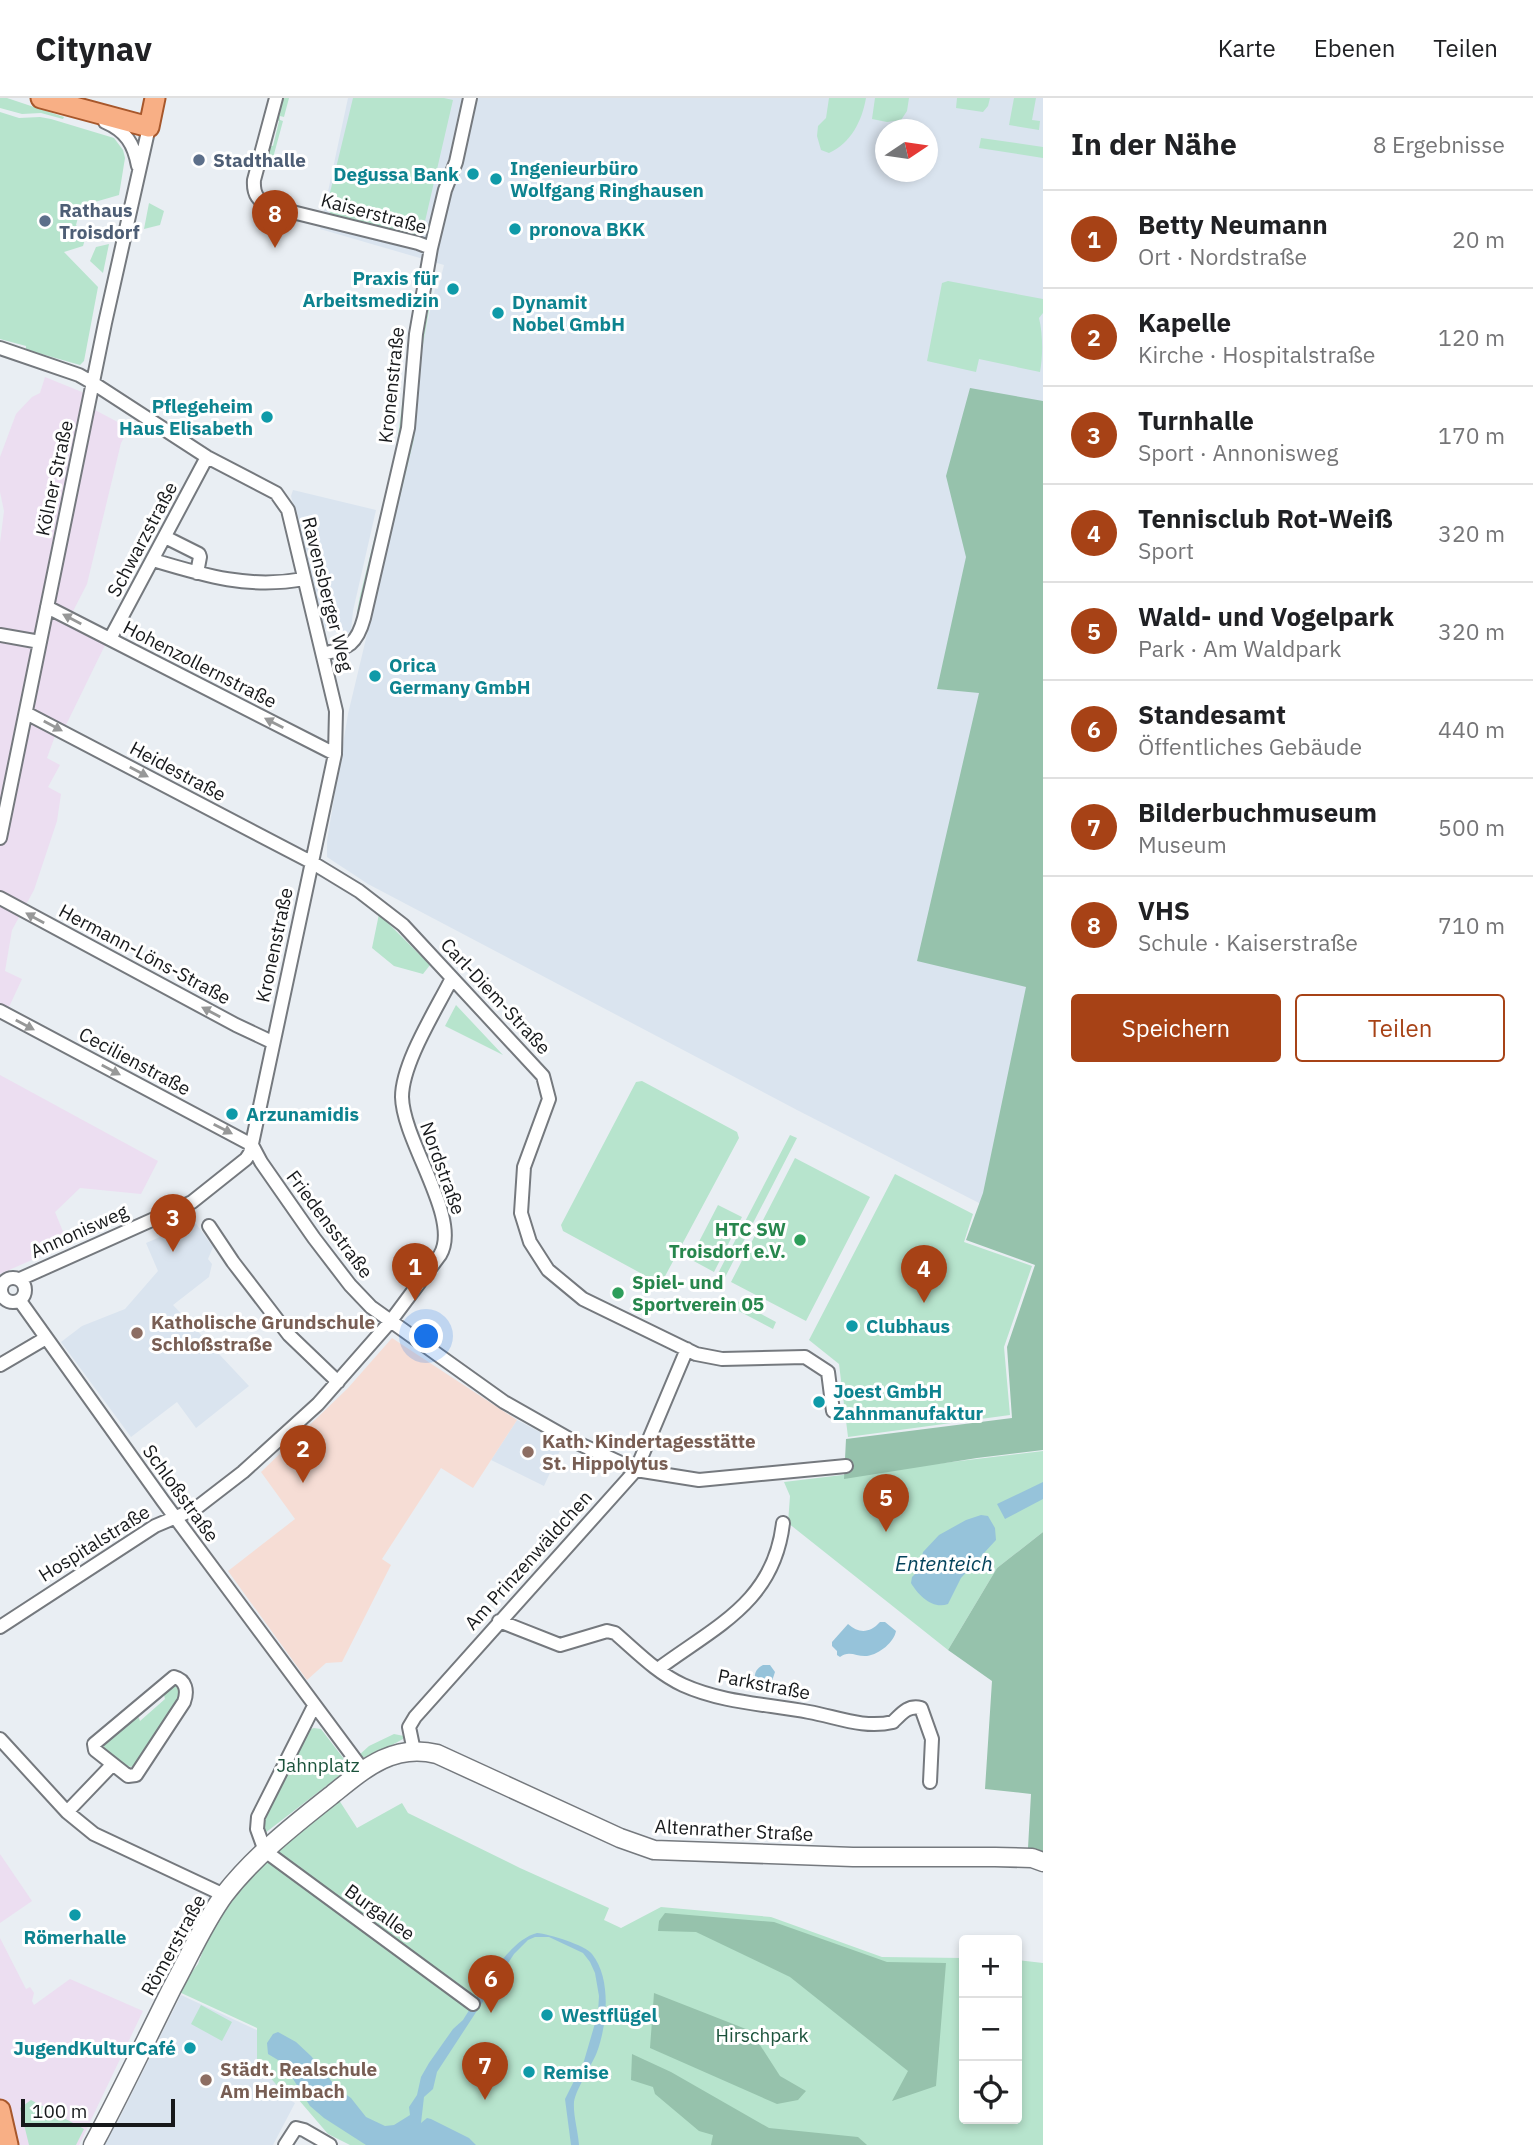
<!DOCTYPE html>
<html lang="de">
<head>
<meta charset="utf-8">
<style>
  :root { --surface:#fff; --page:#f2f2f2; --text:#202124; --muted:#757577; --line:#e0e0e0; --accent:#a74216 }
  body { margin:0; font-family:"IBM Plex Sans",sans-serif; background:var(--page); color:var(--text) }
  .controls { position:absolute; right:21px; bottom:21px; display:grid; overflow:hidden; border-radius:7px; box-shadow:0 4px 10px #0003 }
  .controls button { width:63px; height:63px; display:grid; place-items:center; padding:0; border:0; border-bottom:2px solid var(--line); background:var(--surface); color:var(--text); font:35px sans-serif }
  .compass { position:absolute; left:875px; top:21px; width:63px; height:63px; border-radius:50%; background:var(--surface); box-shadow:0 4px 10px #0003; rotate:77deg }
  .scale { position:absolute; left:21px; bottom:18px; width:154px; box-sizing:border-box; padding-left:7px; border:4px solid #17191b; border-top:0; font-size:19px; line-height:24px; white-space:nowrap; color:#17191b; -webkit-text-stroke:5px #fff; paint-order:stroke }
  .you { position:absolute; left:427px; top:1239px; width:24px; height:24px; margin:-18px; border:5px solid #fff; border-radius:50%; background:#1a73e8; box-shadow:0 0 0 10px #1a73e833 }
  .badge { display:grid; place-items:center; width:46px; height:46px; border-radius:50%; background:var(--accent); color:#fff; font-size:23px; font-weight:700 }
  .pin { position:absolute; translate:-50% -58px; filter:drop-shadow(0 2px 4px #0008) }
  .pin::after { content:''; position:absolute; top:37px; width:24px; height:21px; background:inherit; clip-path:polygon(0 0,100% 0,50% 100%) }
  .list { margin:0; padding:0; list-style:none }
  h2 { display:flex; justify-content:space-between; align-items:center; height:91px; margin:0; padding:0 28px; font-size:30px }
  h2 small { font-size:23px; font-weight:400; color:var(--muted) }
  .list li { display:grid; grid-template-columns:46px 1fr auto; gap:21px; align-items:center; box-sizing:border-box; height:98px; padding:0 28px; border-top:2px solid var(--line) }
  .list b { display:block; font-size:26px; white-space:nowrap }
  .list p { margin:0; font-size:23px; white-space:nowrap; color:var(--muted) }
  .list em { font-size:23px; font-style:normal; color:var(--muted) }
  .actions { display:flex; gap:14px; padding:21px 28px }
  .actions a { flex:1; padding:16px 0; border:2px solid var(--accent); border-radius:7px; text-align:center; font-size:24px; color:var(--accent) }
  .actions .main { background:var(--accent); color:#fff }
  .icon { flex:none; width:38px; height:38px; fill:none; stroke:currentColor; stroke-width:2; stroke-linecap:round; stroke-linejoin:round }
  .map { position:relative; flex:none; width:1043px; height:2047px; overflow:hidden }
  header { display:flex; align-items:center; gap:42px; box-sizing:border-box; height:98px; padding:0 35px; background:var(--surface); border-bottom:2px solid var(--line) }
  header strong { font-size:33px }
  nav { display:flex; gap:38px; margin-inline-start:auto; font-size:24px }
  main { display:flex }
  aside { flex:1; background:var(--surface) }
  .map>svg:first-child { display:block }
  .commercial { fill:#ecdef1 }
  .built { fill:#dae4ef; fill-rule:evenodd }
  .medical { fill:#f6ddd5 }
  .green { fill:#b7e4cd }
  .forest { fill:#96c2ac }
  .water { fill:#96c3da }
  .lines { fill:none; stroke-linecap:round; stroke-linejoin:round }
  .street-casing { stroke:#75797e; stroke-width:16 }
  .secondary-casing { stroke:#75797e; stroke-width:21 }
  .primary-casing { stroke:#a7572b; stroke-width:23 }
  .street { stroke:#fff; stroke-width:12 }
  .secondary { stroke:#fff; stroke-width:18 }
  .primary { stroke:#f8af85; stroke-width:19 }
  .oneway { fill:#979898 }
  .service-dot { fill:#5c6f8a; stroke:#fff; stroke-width:2.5 }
  .culture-dot { fill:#0f9aa8; stroke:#fff; stroke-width:2.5 }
  .leisure-dot { fill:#2e9e5b; stroke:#fff; stroke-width:2.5 }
  .education-dot { fill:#8d6e63; stroke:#fff; stroke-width:2.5 }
  .labels { text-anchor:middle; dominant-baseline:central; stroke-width:6; stroke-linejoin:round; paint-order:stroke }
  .service-label { font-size:19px; font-weight:bold; fill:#4e5e75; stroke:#fff; text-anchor:start }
  .culture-label { font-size:19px; font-weight:bold; fill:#0d838f; stroke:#fff; text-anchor:start }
  .street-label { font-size:19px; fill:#17191b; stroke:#fff }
  .leisure-label { font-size:19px; font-weight:bold; fill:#27864d; stroke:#fff; text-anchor:end }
  .education-label { font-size:19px; font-weight:bold; fill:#785e54; stroke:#fff; text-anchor:start }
  .park-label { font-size:19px; fill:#1b523b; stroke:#fff }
  .water-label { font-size:21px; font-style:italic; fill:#06445c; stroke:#fff }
</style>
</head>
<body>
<header>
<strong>Citynav</strong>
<nav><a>Karte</a><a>Ebenen</a><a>Teilen</a></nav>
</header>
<main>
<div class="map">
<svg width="1043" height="2047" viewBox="0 0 1043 2047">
  <rect width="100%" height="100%" fill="#e9eef3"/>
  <path class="commercial" d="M45 279 82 294 95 312 129 330 121 345 87 486 68 523 107 543 66 627 55 638 47 660 60 667 48 689 61 696 57 723 34 792 12 832 5 873 22 881 9 909 0 921V445L4 413 0 394V359L16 316 32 299 40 295Z
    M0 977 158 1063 141 1096 80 1090 55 1114 68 1146 0 1176Z
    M0 1756 32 1803 0 1825Z
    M0 1840 26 1891 30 1889 34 1895 32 1903 34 1907 70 1881 143 1913 79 2047H0Z"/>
  <path class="built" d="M348 0H1043V1133L979 1105 797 1012 368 786 327 759V743L348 616 412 348 423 244 435 191H438L444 167 320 131ZM886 32H928V74H886Z
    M293 392 376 412 353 513 351 533 346 536 325 531 291 398Z
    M192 1120 213 1149 208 1161 212 1166 209 1179 173 1207 249 1288 196 1330 177 1304 131 1339 61 1244 82 1228 125 1211 158 1173 146 1145 160 1139 158 1135Z
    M517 1322 563 1346 544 1388 491 1362Z
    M181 1897 261 1934 260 1968 287 1995 285 1999 295 2005 273 2047H103L110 2033 117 2025Z"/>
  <path class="medical" d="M392 1240 517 1322 473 1390 441 1370 382 1461 391 1467 342 1564 326 1565 307 1582 228 1473 295 1421 261 1374 348 1290Z"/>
  <path class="green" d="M0 0H7L64 19 63 21 41 15 22 16 0 10Z
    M281 0H289L284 19 280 18V22L283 23 270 71 261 69 266 47 273 48 279 23 273 21Z
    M353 0H444L453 2 423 132 327 107Z
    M829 0H866C862 23 851 45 829 55L821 52 817 38 818 28 826 20Z
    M875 0H909L907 13 901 22 887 24 872 21Z
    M957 0H990L988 8 983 14 956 10Z
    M1014 0H1036L1032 22 1040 23 1039 32 1009 27Z
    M0 14 19 20 40 19 51 21 114 40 123 52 125 60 119 97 81 108 76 127 86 138 83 148 64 154 98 189 84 263 80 267 31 253 26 251V248L0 241Z
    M981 40 1043 49V60L979 50Z
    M149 105 164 113 160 127 144 131Z
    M326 110 422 135 421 140 333 118Z
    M109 146 103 175 90 163 96 149Z
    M948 183 1043 201V215L1039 220C1043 236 1043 258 1040 274L979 261 976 274 927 263 942 185Z
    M433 190 422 252 414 341 373 510 410 350 420 251Z
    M403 299 405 303 401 341 358 524 357 514 360 498 396 354Z
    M379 816 430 867 423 876 394 868 372 850Z
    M456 907 503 957 445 928Z
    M642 983 737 1034 739 1040 663 1182 657 1184 563 1133 561 1127 636 984Z
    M790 1037 797 1040 720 1189 713 1185Z
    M795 1060 870 1099 806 1223 731 1184Z
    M895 1076 973 1116 964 1144 1032 1168 1004 1249 1010 1317 848 1339 839 1266 809 1242Z
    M718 1107 742 1119 714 1174 690 1161Z
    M737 1203 776 1224 773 1231 733 1210Z
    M1043 1353V1434L997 1470 948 1552 788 1425 790 1398 784 1384Z
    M173 1587 180 1589 182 1596 135 1668C123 1672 106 1657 103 1646L137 1615 140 1623 165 1601 163 1593Z
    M314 1630 321 1631 347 1665V1672L265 1735 263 1729 266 1717 311 1631Z
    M394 1636 404 1638 403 1641 368 1660 358 1658 369 1648Z
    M337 1699 357 1730 402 1705 408 1715 520 1770 609 1810 604 1822 621 1830 661 1809 771 1819 882 1859 964 1860V2021H1017V1862L1043 1865V2047H350L328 2036 298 2001 280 1991 257 1964V1930L177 1893 198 1866 210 1834 228 1800 282 1748 331 1707Z
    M201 1907 232 1924 222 1943 191 1926Z
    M31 2002 84 2031 76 2047H29L20 2010Z"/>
  <path class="forest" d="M970 290 1043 303V1352L977 1360 844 1381 846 1341 1012 1320 1007 1249 1035 1167 966 1142 983 1095 1026 889 917 863 979 595 937 591 966 459 946 378Z
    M1043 1434V1755L1028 1750 1031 1696 985 1691 992 1583 948 1552 997 1470Z
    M665 1815 774 1824 887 1864 946 1865 936 1988 892 2003 908 1973 790 1879 696 1834 658 1833 659 1823Z
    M654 1895 751 1933 780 1978 806 1993 798 2002 777 2006 650 1950Z
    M632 1956 671 1974 769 2030 858 2039 867 2047H711L713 2037 699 2033 655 1996 653 1989 631 1982Z"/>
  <path class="water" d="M1043 1384V1401L1005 1421 997 1406Z
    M981 1417 988 1418 995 1430 996 1442 961 1480 948 1506C933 1512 918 1497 911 1485L912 1479 919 1472 923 1454 939 1437 966 1422Z
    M880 1524H885L896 1533C894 1544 880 1556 867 1558 857 1559 849 1552 840 1559L837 1557V1553L832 1548V1544L848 1526C859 1536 870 1535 880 1524Z
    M763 1567H770L775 1574 771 1586 762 1590 756 1586C754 1577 754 1572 763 1567Z
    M537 1835C549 1836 585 1847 592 1856 612 1881 607 1927 597 1954 591 1969 576 1991 574 2004 573 2017 578 2033 579 2047H571L565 2001 584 1963 598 1915 599 1898 595 1875 590 1864 583 1855 549 1839H535L528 1842 514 1856 437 1974 433 1991 424 1999 421 2025 427 2020 431 2021 469 2040 476 2047H366L324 2020 310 2008 283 1965 268 1956 267 1945 273 1936 278 1934 296 1944 311 1958 337 1990 351 2000 366 2019 385 2028 394 2027 410 2017 409 2009 417 1997 421 1979 429 1965 453 1931 463 1922C480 1896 506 1843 537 1835Z"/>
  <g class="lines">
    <defs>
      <path id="street" d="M276 0 254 82C253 97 258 103 272 109L418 145 431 150
        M105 24C126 33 134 46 138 68
        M0 250 79 277 93 285 207 359 276 395 288 412 336 613 335 656 250 1055 246 1061 192 1104 20 1181
        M165 439 199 456 200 459 197 475
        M153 462C206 478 249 491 304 481
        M47 509 335 656
        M0 537 40 544
        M110 541 207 359
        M323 556C349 550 357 546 364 520L408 330 416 236 431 150 445 92 456 64 470 0
        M26 615 313 765 359 793 403 827 543 978 549 1001 524 1069 521 1115 530 1144 548 1172 583 1201 696 1256 722 1261 805 1259 828 1274 833 1313
        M0 740 105 225 149 29
        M0 800 236 927 272 944
        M0 913 252 1047
        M252 1047 261 1064 314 1140 350 1187 371 1209 504 1304 571 1342 636 1372 699 1382 846 1368
        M209 1128 233 1164 289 1237 338 1284
        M1 1192a12 12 0 1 1 24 0a12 12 0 1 1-24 0Z
        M20 1203 163 1403 363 1672
        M0 1267 46 1240
        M499 1523 560 1547 607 1533 615 1535C636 1553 657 1575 683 1587 723 1605 767 1606 809 1614 837 1619 864 1631 893 1624 902 1615 908 1607 921 1610L932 1641 930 1684
        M0 1529 155 1428 195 1411 243 1374 318 1306 390 1224 440 1157C462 1121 403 1044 402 999 402 965 436 912 452 880
        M658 1571C716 1528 774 1504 783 1425
        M174 1579C186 1582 188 1593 184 1604L136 1677 128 1678 95 1652 94 1646Z
        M314 1608 258 1719 257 1731 265 1753 473 1906
        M0 1641 67 1714 94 1736 224 1797
        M414 1653 409 1629 415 1619 636 1372 687 1251
        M67 1714 112 1667
        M285 2047 296 2030 304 2032 330 2047"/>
      <path id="secondary" d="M93 2047C121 1995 146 1942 172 1890 189 1859 203 1826 224 1797 254 1758 295 1726 333 1696 365 1670 394 1645 437 1656L620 1740 654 1752 853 1759H995L1032 1760 1043 1764"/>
      <path id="primary" d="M41 0 149 29 155 0
        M0 2012 8 2047"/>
    </defs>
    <use href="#street" class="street-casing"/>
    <use href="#secondary" class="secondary-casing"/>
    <use href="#primary" class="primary-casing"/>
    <use href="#street" class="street"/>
    <use href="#secondary" class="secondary"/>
    <use href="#primary" class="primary"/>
  </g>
  <defs><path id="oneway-solid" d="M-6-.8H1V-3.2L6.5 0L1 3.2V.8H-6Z" transform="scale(1.75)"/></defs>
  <g class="oneway">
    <use href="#oneway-solid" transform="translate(72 521) rotate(-152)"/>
    <use href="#oneway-solid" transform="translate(274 625) rotate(-153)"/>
    <use href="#oneway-solid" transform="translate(53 628) rotate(28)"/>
    <use href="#oneway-solid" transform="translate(139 674) rotate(28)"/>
    <use href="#oneway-solid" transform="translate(35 820) rotate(-151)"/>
    <use href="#oneway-solid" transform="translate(211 914) rotate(-152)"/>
    <use href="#oneway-solid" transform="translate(25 927) rotate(28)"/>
    <use href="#oneway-solid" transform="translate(111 972) rotate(28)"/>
    <use href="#oneway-solid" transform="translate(223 1031) rotate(27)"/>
  </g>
  <g class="service-dot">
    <circle cx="199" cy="62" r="7"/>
    <circle cx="45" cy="123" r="7"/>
  </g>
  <g class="culture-dot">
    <circle cx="473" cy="76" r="7"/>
    <circle cx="496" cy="81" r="7"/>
    <circle cx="515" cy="131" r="7"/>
    <circle cx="453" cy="191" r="7"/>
    <circle cx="498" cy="215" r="7"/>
    <circle cx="267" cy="319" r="7"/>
    <circle cx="375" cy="578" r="7"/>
    <circle cx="232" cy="1016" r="7"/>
    <circle cx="852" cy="1228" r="7"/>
    <circle cx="819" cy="1304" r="7"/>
    <circle cx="75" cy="1817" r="7"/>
    <circle cx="547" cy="1917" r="7"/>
    <circle cx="190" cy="1950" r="7"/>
    <circle cx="529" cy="1974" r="7"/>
  </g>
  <g class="leisure-dot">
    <circle cx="800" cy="1142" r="7"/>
    <circle cx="618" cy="1195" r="7"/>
  </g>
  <g class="education-dot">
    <circle cx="137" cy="1235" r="7"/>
    <circle cx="528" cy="1354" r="7"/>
    <circle cx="206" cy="1982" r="7"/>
  </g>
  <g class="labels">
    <g class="service-label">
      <text x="213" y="62">Stadthalle</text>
      <text x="59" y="112">Rathaus<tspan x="59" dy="22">Troisdorf</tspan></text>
    </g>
    <g class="culture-label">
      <text x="510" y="70">Ingenieurbüro<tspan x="510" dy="22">Wolfgang Ringhausen</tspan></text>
      <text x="459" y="76" text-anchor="end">Degussa Bank</text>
      <text x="529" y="131">pronova BKK</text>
      <text x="439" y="180" text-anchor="end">Praxis für<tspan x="439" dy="22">Arbeitsmedizin</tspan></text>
      <text x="512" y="204">Dynamit<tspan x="512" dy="22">Nobel GmbH</tspan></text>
      <text x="253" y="308" text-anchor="end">Pflegeheim<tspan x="253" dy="22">Haus Elisabeth</tspan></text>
      <text x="389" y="567">Orica<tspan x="389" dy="22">Germany GmbH</tspan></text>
      <text x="246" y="1016">Arzunamidis</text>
      <text x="866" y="1228">Clubhaus</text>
      <text x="833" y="1293">Joest GmbH<tspan x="833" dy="22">Zahnmanufaktur</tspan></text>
      <text x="75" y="1839" text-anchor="middle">Römerhalle</text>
      <text x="561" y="1917">Westflügel</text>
      <text x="176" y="1950" text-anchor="end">JugendKulturCafé</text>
      <text x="543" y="1974">Remise</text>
    </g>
    <g class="street-label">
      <text transform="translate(374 115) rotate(15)">Kaiserstraße</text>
      <text transform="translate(391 287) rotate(-84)">Kronenstraße</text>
      <text transform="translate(54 380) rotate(-78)">Kölner Straße</text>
      <text transform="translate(142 441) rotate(-62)">Schwarzstraße</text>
      <text transform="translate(328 496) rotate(76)">Ravensberger Weg</text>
      <text transform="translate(200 566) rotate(27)">Hohenzollernstraße</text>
      <text transform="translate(178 673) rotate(28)">Heidestraße</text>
      <text transform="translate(274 847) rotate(-78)">Kronenstraße</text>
      <text transform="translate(145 856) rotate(28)">Hermann-Löns-Straße</text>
      <text transform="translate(496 898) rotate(47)">Carl-Diem-Straße</text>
      <text transform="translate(135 963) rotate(28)">Cecilienstraße</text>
      <text transform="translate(443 1070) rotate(70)">Nordstraße</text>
      <text transform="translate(330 1126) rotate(53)">Friedensstraße</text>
      <text transform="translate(79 1133) rotate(-24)">Annonisweg</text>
      <text transform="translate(181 1395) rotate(54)">Schloßstraße</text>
      <text transform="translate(94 1445) rotate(-32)">Hospitalstraße</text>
      <text transform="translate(528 1462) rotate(-48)">Am Prinzenwäldchen</text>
      <text transform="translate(764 1586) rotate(11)">Parkstraße</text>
      <text transform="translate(734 1732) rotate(3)">Altenrather Straße</text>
      <text transform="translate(380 1814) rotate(36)">Burgallee</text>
      <text transform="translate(173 1847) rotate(-61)">Römerstraße</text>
    </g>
    <g class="leisure-label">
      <text x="786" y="1131">HTC SW<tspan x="786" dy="22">Troisdorf e.V.</tspan></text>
      <text x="632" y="1184" text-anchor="start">Spiel- und<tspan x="632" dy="22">Sportverein 05</tspan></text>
    </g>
    <g class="education-label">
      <text x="151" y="1224">Katholische Grundschule<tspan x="151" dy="22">Schloßstraße</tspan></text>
      <text x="542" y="1343">Kath. Kindertagesstätte<tspan x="542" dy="22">St. Hippolytus</tspan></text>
      <text x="220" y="1971">Städt. Realschule<tspan x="220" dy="22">Am Heimbach</tspan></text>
    </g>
    <g class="park-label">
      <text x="318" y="1667">Jahnplatz</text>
      <text x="762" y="1937">Hirschpark</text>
    </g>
    <g class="water-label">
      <text x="944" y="1465">Ententeich</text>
    </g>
  </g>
</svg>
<div class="controls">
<button>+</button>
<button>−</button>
<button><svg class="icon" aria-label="locate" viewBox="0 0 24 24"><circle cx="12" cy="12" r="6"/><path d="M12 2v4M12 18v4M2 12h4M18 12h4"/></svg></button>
</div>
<svg class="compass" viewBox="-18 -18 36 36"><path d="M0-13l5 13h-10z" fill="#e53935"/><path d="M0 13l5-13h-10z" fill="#757577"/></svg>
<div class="scale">100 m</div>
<div class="you"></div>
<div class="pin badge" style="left:415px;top:1203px">1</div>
<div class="pin badge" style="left:303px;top:1385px">2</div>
<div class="pin badge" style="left:173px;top:1154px">3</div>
<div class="pin badge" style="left:924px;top:1205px">4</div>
<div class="pin badge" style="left:886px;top:1434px">5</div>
<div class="pin badge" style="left:491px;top:1915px">6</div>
<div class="pin badge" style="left:485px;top:2002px">7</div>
<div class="pin badge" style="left:275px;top:150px">8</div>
</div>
<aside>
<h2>In der Nähe<small>8 Ergebnisse</small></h2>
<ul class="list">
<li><span class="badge">1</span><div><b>Betty Neumann</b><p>Ort · Nordstraße</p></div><em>20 m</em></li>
<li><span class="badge">2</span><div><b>Kapelle</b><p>Kirche · Hospitalstraße</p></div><em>120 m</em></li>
<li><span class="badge">3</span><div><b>Turnhalle</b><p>Sport · Annonisweg</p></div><em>170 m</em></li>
<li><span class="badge">4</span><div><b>Tennisclub Rot-Weiß</b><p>Sport</p></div><em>320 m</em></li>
<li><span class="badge">5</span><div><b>Wald- und Vogelpark</b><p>Park · Am Waldpark</p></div><em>320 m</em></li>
<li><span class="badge">6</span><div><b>Standesamt</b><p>Öffentliches Gebäude</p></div><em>440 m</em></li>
<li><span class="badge">7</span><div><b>Bilderbuchmuseum</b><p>Museum</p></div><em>500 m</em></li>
<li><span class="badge">8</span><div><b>VHS</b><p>Schule · Kaiserstraße</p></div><em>710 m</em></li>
</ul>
<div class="actions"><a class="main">Speichern</a><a>Teilen</a></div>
</aside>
</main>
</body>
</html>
